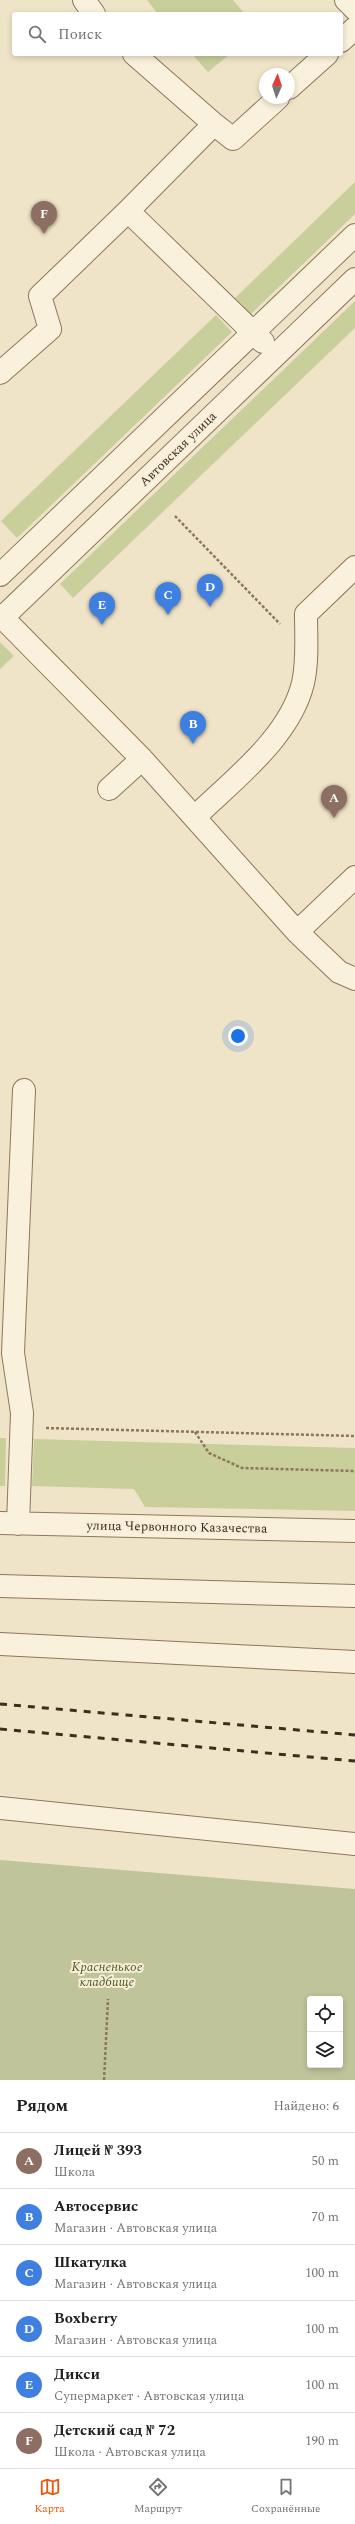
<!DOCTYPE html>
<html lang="ru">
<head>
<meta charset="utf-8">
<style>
  :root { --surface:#fff; --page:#f6f6f6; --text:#202124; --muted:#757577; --line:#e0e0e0; --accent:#ea580c }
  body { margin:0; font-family:Spectral,serif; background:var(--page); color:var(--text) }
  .controls { position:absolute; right:12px; bottom:12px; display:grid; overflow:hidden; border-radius:4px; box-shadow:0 2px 6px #0003 }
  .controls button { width:36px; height:36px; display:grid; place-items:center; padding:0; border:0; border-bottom:1px solid var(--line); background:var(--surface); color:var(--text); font:20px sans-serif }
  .compass { position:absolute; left:259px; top:68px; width:36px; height:36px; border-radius:50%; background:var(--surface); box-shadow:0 2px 6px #0003; rotate:3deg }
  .you { position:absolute; left:238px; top:1036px; width:14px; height:14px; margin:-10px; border:3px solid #fff; border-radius:50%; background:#1a73e8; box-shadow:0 0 0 6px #1a73e833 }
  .badge { display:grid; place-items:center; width:26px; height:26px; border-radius:50%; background:var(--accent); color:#fff; font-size:13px; font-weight:700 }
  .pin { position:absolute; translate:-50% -33px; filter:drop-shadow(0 1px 2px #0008) }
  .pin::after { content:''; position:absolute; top:21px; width:14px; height:12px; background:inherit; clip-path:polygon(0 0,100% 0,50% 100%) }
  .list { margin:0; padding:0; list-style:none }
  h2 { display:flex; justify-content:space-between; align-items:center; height:52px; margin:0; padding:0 16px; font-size:17px }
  h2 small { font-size:13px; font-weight:400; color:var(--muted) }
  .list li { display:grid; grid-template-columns:26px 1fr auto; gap:12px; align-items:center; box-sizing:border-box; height:56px; padding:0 16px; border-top:1px solid var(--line) }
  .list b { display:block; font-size:15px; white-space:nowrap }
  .list p { margin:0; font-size:13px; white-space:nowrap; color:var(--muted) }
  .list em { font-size:13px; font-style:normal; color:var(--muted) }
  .icon { flex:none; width:22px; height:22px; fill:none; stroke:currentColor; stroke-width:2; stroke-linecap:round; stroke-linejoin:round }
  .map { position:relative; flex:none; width:355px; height:2080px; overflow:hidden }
  .search { position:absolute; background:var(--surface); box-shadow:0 2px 6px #0003; left:12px; right:12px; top:12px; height:44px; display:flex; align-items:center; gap:10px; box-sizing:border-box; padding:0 14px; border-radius:4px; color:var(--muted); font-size:15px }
  .sheet { height:388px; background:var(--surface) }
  nav { display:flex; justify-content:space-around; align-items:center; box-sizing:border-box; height:56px; border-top:1px solid var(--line); background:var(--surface); font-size:11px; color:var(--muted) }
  nav a { display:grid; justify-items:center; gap:2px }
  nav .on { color:var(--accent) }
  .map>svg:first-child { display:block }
  .green { fill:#c9cf9b }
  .cemetery { fill:#bfc49a; fill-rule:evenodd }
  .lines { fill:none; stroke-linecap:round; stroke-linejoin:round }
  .minor-casing { stroke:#8d765c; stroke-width:24 }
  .path { stroke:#8d765c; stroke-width:2.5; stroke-dasharray:3 2; stroke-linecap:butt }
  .minor { stroke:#faf1dc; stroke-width:22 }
  .rail { stroke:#3d2e20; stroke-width:3; stroke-dasharray:7 7; stroke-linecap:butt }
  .labels { text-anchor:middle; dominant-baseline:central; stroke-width:4; stroke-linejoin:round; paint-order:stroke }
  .street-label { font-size:13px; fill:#3d2e20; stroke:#f7eed8 }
  .park-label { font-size:13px; font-style:italic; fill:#4d5a26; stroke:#f7eed8 }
</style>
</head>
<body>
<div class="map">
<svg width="355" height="2080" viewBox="0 0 355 2080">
  <rect width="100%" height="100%" fill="#f0e4c8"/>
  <path class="green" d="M147 0H233L245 14H158Z
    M192 54H230L208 72Z
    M355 182V214L251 314 235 298Z
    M355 301V328L73 598 60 584Z
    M216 315 232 332 17 538 1 521Z
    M0 642 14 656 0 669Z
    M0 1438H6L5 1486H0Z
    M34 1439 355 1448V1511L145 1507 134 1489 32 1486Z"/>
  <path class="cemetery" d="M0 1860 355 1889V2080H0ZM310 1999H340V2065H310Z"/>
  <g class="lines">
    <defs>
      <path id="minor" d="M84 0 94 14
        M346 0 355 9
        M341 41 355 28
        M134 54 214 124 128 211 263 342
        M289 88 327 54
        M214 124 233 139 278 98
        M0 373 50 329 40 296 128 211
        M0 575 355 235
        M0 615 142 759 297 932 339 972 355 979
        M0 620 355 279
        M109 789 142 759
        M196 816C234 779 290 737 303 683 308 661 306 636 306 614L355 567
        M297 932 355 877
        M0 1523 355 1531
        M18 1524 22 1413 13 1353 24 1090
        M0 1586 355 1596
        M0 1644 355 1662
        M0 1808 355 1844"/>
    </defs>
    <use href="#minor" class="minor-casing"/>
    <path class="path" d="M175 516 280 624
      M46 1428 355 1436
      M195 1432 209 1453 242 1468 355 1471
      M104 2080 108 1999"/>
    <use href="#minor" class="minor"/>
    <path class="rail" d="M0 1704 355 1735
      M0 1729 355 1761"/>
  </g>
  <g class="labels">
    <g class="street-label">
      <text transform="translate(178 449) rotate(-44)">Автовская улица</text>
      <text transform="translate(177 1527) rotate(1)">улица Червонного Казачества</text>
    </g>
    <g class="park-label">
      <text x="107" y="1967">Красненькое<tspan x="107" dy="15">кладбище</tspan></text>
    </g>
  </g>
</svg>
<div class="controls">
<button><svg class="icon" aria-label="locate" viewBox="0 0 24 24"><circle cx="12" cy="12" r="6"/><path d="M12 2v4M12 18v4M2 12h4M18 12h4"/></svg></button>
<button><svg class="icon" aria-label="layers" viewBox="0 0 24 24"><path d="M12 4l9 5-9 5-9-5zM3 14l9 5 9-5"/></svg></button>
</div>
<svg class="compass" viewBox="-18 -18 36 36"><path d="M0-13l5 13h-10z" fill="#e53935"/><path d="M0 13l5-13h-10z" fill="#757577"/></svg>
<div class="you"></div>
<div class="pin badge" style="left:334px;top:818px;background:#8d6e63">A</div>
<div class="pin badge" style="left:193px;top:744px;background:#3f7fe0">B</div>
<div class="pin badge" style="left:168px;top:615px;background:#3f7fe0">C</div>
<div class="pin badge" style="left:210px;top:607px;background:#3f7fe0">D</div>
<div class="pin badge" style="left:102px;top:625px;background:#3f7fe0">E</div>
<div class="pin badge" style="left:44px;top:234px;background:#8d6e63">F</div>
<div class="search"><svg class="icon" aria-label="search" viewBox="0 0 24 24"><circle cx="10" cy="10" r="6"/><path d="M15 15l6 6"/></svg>Поиск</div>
</div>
<section class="sheet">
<h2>Рядом<small>Найдено: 6</small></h2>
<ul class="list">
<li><span class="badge" style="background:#8d6e63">A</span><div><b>Лицей № 393</b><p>Школа</p></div><em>50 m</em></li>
<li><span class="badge" style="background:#3f7fe0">B</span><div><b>Автосервис</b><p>Магазин · Автовская улица</p></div><em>70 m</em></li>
<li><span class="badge" style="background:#3f7fe0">C</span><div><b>Шкатулка</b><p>Магазин · Автовская улица</p></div><em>100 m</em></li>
<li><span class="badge" style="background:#3f7fe0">D</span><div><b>Boxberry</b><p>Магазин · Автовская улица</p></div><em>100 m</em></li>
<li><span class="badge" style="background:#3f7fe0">E</span><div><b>Дикси</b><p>Супермаркет · Автовская улица</p></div><em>100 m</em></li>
<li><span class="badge" style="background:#8d6e63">F</span><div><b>Детский сад № 72</b><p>Школа · Автовская улица</p></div><em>190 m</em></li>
</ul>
</section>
<nav>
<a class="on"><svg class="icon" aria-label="map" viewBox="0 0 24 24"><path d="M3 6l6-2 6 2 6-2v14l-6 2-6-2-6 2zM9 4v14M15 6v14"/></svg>Карта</a>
<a><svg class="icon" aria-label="directions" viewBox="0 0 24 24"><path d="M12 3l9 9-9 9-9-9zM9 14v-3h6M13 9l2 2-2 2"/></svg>Маршрут</a>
<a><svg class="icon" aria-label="saved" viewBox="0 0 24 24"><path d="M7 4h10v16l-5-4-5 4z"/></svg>Сохранённые</a>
</nav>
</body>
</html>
